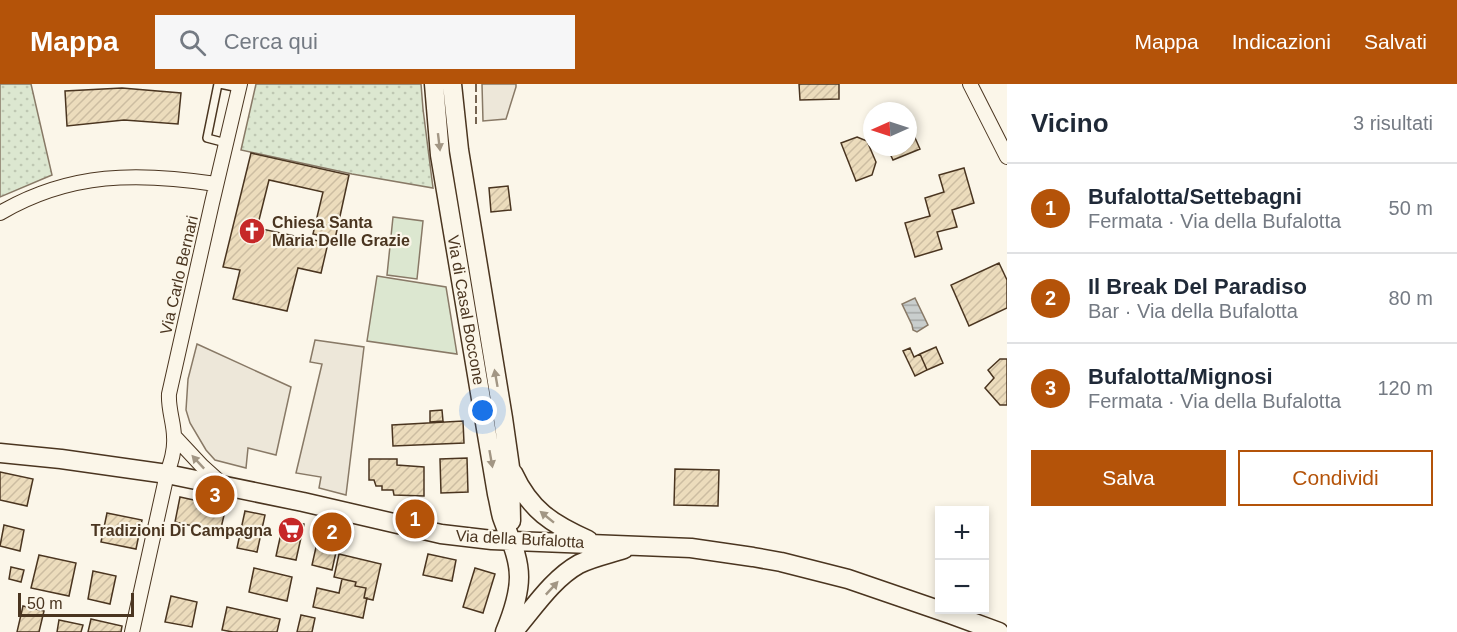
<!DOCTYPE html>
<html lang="it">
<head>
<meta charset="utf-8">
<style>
  :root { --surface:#fff; --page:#f6f6f7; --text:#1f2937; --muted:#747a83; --line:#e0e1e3; --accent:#b45309 }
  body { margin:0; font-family:Arial,sans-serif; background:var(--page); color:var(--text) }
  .controls { position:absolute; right:18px; bottom:18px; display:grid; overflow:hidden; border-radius:0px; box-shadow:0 3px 9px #0003 }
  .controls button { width:54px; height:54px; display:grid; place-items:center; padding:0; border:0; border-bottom:2px solid var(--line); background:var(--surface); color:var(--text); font:30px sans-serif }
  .compass { position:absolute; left:863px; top:18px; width:54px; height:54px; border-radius:50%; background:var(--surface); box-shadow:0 3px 9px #0003; rotate:267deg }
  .scale { position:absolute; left:18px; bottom:15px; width:116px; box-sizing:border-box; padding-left:6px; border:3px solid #4a3520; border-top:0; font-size:16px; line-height:21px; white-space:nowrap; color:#4a3520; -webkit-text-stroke:4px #fbf6e9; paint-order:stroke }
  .you { position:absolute; left:483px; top:327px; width:21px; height:21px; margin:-15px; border:4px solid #fff; border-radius:50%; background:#1a73e8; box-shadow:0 0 0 9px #1a73e833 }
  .badge { display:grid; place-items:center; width:39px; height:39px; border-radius:50%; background:var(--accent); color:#fff; font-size:20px; font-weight:700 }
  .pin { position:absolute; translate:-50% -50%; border:3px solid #fff; box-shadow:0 2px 6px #0006 }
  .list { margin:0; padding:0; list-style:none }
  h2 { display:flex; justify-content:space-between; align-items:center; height:78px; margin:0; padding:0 24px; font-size:26px }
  h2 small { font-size:20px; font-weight:400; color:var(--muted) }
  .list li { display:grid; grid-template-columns:39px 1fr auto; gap:18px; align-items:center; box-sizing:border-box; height:90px; padding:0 24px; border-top:2px solid var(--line) }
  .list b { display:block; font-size:22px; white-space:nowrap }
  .list p { margin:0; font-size:20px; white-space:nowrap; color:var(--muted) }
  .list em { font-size:20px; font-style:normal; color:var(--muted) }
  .actions { display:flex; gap:12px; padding:18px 24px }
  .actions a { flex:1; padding:14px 0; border:2px solid var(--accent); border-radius:0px; text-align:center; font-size:21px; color:var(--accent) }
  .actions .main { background:var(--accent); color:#fff }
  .icon { flex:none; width:33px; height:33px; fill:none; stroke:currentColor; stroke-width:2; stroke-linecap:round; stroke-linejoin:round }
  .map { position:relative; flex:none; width:1007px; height:548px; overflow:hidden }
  header { display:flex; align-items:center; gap:36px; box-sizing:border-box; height:84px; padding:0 30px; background:var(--accent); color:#fff }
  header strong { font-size:28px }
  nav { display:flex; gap:33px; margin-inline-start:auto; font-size:21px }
  .search { width:420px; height:54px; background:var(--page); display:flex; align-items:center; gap:15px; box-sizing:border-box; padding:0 21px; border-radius:0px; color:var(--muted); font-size:22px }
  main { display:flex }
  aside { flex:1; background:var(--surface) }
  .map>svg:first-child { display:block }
  .grass { fill:url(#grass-dots); stroke:#887966; stroke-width:1.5 }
  .pitch { fill:#dce7d0; stroke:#887966; stroke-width:1.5 }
  .parking { fill:#ede7d9; stroke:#887966; stroke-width:1.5 }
  .water { fill:url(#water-rules); stroke:#887966; stroke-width:1.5 }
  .building { fill:url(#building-hatch); stroke:#4a3520; stroke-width:1.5 }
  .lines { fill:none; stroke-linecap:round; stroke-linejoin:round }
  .service-casing { stroke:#4a3520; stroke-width:10 }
  .minor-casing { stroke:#4a3520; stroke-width:16 }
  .tertiary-casing { stroke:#4a3520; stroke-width:21 }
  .service { stroke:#fbf6e9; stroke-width:7 }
  .minor { stroke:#fbf6e9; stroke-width:14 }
  .tertiary { stroke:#fbf6e9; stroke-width:18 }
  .fence { stroke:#4a3520; stroke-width:1.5; stroke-dasharray:8 3; stroke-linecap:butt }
  .oneway { fill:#a29684 }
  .labels { text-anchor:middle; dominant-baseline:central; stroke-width:4.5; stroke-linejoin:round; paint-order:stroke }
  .poi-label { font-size:16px; font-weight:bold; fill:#4a3520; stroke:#fbf6e9; text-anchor:start }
  .street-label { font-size:16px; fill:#4a3520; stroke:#fbf6e9 }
</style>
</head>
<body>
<header>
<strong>Mappa</strong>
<div class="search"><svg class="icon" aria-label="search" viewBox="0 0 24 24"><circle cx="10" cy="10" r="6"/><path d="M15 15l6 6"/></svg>Cerca qui</div>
<nav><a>Mappa</a><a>Indicazioni</a><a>Salvati</a></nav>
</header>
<main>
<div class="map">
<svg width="1007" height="548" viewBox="0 0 1007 548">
  <defs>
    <pattern id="grass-dots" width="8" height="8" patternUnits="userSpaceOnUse" patternTransform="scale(1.5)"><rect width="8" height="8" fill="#dce7d0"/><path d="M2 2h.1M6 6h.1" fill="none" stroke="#bec7b2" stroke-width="1.8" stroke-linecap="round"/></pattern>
    <pattern id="water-rules" width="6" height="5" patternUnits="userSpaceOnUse" patternTransform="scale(1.5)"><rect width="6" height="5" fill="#c9cecd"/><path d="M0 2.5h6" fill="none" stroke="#a5a8a6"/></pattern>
    <pattern id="building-hatch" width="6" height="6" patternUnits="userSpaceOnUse" patternTransform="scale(1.5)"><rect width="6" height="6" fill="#ecdcbc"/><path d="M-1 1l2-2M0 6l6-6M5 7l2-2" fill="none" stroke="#ccbda1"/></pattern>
  </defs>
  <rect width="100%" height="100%" fill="#fbf6e9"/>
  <path class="grass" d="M0 0H31L52 91 0 113Z
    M256 0H421L423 25 433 104 352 90 241 66Z"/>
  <path class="pitch" d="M393 133 423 137 417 195 387 191Z
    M377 192 446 203 457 270 367 257Z"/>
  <path class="parking" d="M482 0H516V3L506 35 483 37Z
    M315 256 364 263 346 411 319 404 321 393 296 389 322 280 310 278Z
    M197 260 291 303 276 371 248 364 246 384 215 376 206 366 190 339 186 326 188 295Z"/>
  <path class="water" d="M915 214 928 241 917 248 913 246 912 241 902 220Z"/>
  <path class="building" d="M799 0H839V15L800 16Z
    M122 4 181 9 178 40 124 36 67 42 65 7Z
    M908 38 920 65 893 76 887 63H908Z
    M857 53 867 57 876 78 872 91 856 97 841 59Z
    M251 69 349 91 335 155 313 150 323 108 269 96 257 144 328 159 321 189 298 184 287 227 233 215 240 186 223 183Z
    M964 84 974 119 952 126 957 143 937 148 942 165 915 173 905 139 930 132 925 114 944 108 939 91Z
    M508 102 511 126 491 128 489 104Z
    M999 179 1007 196V224L969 242 951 201Z
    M936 263 943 279 927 286 920 270Z
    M910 264 914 273 920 270 927 286 915 292 903 267Z
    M1000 275H1007V321H1000L985 304 994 294 988 286Z
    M442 326 443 337 430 338V327Z
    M463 337 464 359 393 362 392 341Z
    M467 374 468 408 441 409 440 375Z
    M369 375H397V381L424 383V412L394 411 393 406H382V402H376L374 396H369Z
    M675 385 719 386 718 422 674 421Z
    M0 388 33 395 27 422 0 416Z
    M180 413 226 423 220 448 175 438Z
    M245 427 265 431 257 468 237 464Z
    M107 429 142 436 136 465 101 458Z
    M284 436 304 440 296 476 276 472Z
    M4 441 24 446 20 467 0 462Z
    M321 441 341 446 332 486 312 481Z
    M339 470 381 480 373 516 364 514 366 504 355 502 356 498 334 493Z
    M428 470 456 476 452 497 423 491Z
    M39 471 76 479 69 512 31 504Z
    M11 483 24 486 21 498 9 495Z
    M254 484 292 493 287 517 249 508Z
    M475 484 495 490 483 529 463 523Z
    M93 487 116 492 110 520 88 515Z
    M342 495 356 498 355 502 366 504 364 514H367L363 534 313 523 317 504 339 509Z
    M171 512 197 518 192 543 165 538Z
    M23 522 44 527 39 548H17Z
    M227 523 280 535 277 548H233L222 546Z
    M301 531 315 534 312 548H297Z
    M91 535 122 542 121 548H88Z
    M59 536 83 541 81 548H57Z"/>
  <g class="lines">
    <defs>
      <path id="service" d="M218 0 207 54 226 59
        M220 0 239 4"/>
      <path id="minor" d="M970 0 1007 73
        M0 129C70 88 138 88 216 100
        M174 352 202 382 223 401
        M132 548 167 390C171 378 175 366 174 353 174 339 168 325 169 310L212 119 240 0"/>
      <path id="tertiary" d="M434 0 440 71 497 410C499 418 500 426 502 433 509 453 519 472 519 493 519 511 512 531 505 548
        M452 0 459 66 503 334 510 383 511 437
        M0 369 61 375 167 390 303 418 441 450 492 456 691 464 753 473 781 478 848 495 950 530 999 548
        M513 389C530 426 552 440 588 456
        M513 548C533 525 552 495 579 480 593 473 609 470 624 465"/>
    </defs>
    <use href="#service" class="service-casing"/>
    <use href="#minor" class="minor-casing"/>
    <use href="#tertiary" class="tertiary-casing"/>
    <use href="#service" class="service"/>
    <use href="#minor" class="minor"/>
    <use href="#tertiary" class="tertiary"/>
    <path class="fence" d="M476 0V40"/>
  </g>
  <defs><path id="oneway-solid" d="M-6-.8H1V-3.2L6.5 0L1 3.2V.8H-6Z" transform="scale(1.5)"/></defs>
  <g class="oneway">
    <use href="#oneway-solid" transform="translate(439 58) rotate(83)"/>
    <use href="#oneway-solid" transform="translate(496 294) rotate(-100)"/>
    <use href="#oneway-solid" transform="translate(491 375) rotate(80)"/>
    <use href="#oneway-solid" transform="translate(198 378) rotate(-133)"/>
    <use href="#oneway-solid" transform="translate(547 433) rotate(-141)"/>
    <use href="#oneway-solid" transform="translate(552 504) rotate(-47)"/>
  </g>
  <defs>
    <symbol id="church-disc" viewBox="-11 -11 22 22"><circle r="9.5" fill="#c62828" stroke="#fbf6e9"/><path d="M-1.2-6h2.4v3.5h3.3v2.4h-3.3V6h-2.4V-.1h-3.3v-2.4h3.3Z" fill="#fff"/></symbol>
    <symbol id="supermarket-disc" viewBox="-11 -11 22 22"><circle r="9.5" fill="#c62828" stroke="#fbf6e9"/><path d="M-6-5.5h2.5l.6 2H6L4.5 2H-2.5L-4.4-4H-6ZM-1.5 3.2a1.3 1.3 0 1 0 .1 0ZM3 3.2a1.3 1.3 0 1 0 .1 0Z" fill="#fff"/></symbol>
  </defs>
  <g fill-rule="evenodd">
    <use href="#church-disc" x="237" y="132" width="30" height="30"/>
    <use href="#supermarket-disc" x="276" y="431" width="30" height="30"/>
  </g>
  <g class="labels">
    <g class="poi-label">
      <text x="272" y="138">Chiesa Santa<tspan x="272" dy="18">Maria Delle Grazie</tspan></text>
      <text x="272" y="446" text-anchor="end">Tradizioni Di Campagna</text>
    </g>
    <g class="street-label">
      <text transform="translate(179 191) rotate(-77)">Via Carlo Bernari</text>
      <text transform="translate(466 226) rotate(80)">Via di Casal Boccone</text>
      <text transform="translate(520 455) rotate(3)">Via della Bufalotta</text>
    </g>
  </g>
</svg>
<div class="controls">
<button>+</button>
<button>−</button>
</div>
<svg class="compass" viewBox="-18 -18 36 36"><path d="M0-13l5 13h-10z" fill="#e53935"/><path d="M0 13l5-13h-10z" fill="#747a83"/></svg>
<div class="scale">50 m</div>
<div class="you"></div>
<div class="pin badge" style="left:415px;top:435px">1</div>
<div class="pin badge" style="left:332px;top:448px">2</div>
<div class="pin badge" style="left:215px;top:411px">3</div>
</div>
<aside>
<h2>Vicino<small>3 risultati</small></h2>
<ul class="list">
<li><span class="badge">1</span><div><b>Bufalotta/Settebagni</b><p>Fermata · Via della Bufalotta</p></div><em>50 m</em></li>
<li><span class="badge">2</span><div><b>Il Break Del Paradiso</b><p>Bar · Via della Bufalotta</p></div><em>80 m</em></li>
<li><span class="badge">3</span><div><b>Bufalotta/Mignosi</b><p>Fermata · Via della Bufalotta</p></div><em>120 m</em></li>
</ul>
<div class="actions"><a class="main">Salva</a><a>Condividi</a></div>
</aside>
</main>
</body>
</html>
